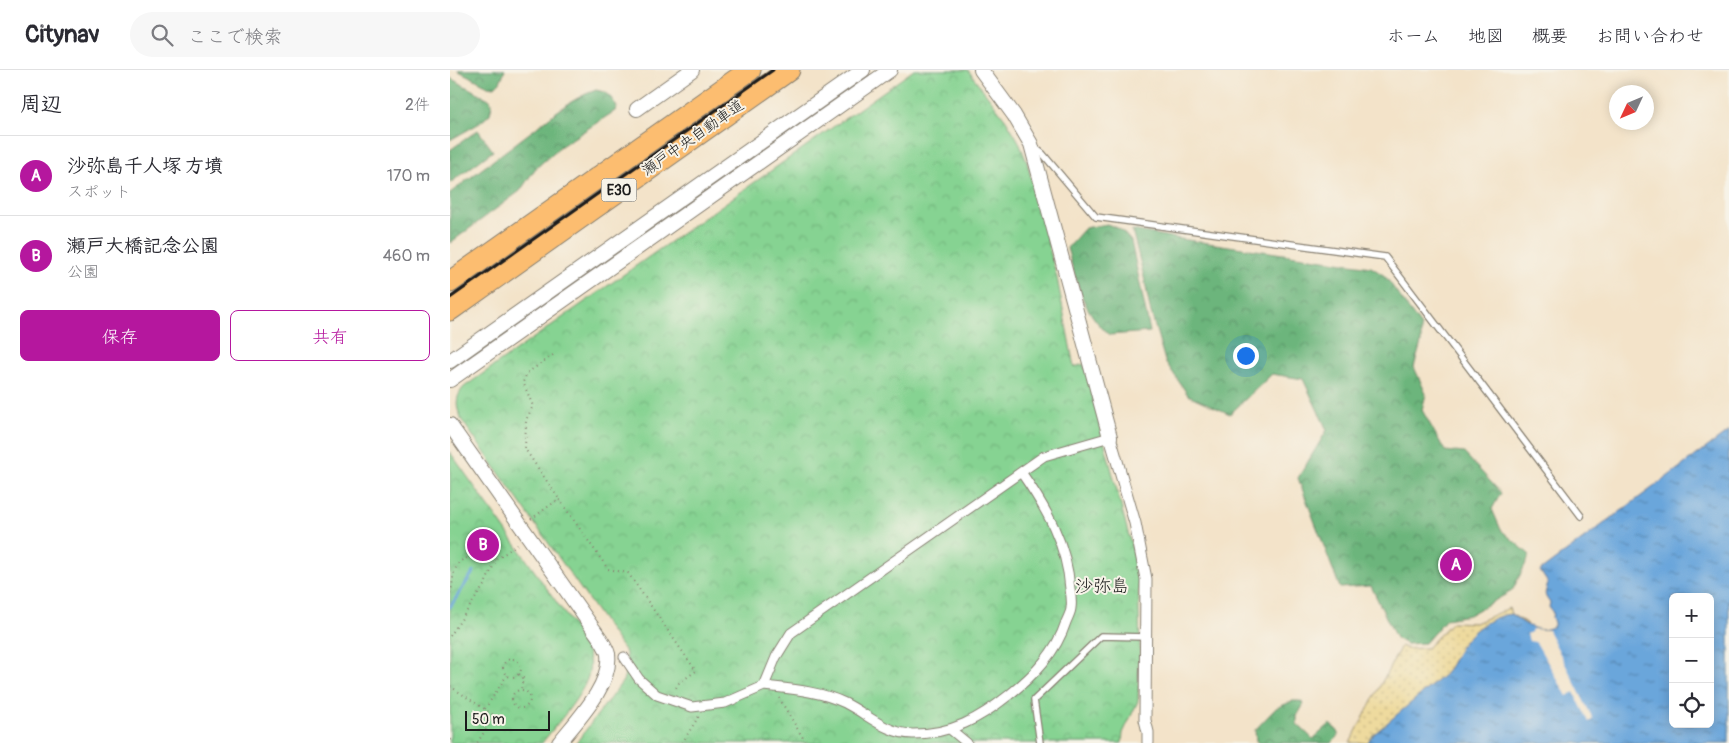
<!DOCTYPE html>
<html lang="ja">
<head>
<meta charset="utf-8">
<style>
  :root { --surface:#fff; --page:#f7f7f7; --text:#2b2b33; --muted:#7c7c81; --line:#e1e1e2; --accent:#b5179e }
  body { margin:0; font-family:Pangolin,"Klee One",sans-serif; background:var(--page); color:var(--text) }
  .controls { position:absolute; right:15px; bottom:15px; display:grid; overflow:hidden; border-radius:8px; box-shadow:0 2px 12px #0003 }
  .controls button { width:45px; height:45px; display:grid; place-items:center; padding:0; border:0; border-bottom:1px solid var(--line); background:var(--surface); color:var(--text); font:25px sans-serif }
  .compass { position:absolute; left:1159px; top:15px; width:45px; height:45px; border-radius:50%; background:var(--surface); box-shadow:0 2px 12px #0003; rotate:226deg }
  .scale { position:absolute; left:15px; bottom:12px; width:85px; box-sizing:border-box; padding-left:5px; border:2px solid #1c1c1c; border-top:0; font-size:14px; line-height:18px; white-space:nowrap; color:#1c1c1c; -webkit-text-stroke:4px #f7f3e8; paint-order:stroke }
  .you { position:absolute; left:795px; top:285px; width:18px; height:18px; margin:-12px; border:4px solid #fff; border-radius:50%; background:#1a73e8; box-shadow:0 0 0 8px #1a73e833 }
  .badge { display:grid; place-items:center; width:32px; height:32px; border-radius:50%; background:var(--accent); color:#fff; font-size:16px; font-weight:700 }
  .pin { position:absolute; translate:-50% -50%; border:2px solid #fff; box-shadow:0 1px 5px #0006 }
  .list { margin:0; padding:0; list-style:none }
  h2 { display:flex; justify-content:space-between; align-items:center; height:65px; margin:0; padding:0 20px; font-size:21px }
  h2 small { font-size:16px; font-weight:400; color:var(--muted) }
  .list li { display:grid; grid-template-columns:32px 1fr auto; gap:15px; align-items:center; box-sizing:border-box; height:80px; padding:0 20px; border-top:1px solid var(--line) }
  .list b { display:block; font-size:19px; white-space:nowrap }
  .list p { margin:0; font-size:16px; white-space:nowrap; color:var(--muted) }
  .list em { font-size:16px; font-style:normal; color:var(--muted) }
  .actions { display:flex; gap:10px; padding:15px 20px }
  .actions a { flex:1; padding:11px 0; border:1px solid var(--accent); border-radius:8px; text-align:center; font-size:18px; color:var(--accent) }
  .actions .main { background:var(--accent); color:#fff }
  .icon { flex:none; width:28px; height:28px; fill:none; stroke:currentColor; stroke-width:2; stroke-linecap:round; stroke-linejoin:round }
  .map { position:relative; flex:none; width:1279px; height:673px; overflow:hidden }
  header { display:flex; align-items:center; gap:30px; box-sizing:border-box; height:70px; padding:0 25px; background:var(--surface); border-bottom:1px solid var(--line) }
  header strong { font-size:24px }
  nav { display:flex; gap:28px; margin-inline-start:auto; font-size:18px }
  .search { width:350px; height:45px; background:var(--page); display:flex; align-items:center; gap:12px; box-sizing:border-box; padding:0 18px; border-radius:28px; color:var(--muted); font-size:19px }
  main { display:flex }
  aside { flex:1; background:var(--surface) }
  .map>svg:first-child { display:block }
  .forest { fill:url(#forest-crowns); stroke:#44684c }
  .sand { fill:url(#sand-dots); stroke:#857b5d }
  .park { fill:url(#park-crowns); stroke:#517857 }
  .water { fill:url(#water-ripples); stroke:#43617c; fill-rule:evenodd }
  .pier { fill:#f3e3c9 }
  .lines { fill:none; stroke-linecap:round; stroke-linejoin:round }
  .stream { stroke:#6aa6db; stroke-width:3 }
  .service-casing { stroke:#888072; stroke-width:8 }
  .pedestrian-casing { stroke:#888072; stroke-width:11 }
  .minor-casing { stroke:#888072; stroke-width:13 }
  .tertiary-casing { stroke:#888072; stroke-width:16 }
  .motorway-casing { stroke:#888072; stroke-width:23 }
  .path { stroke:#888072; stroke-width:2; stroke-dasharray:1 4; stroke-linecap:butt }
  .service { stroke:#fff; stroke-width:5.5 }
  .pedestrian { stroke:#fff; stroke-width:9 }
  .minor { stroke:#fff; stroke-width:11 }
  .tertiary { stroke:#fff; stroke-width:14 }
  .motorway { stroke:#fcbd6f; stroke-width:21 }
  .rail { stroke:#1c1c1c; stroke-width:3 }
  .labels { text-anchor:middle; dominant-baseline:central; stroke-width:4; stroke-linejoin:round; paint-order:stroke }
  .shield { fill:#f7f3e8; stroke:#5e5c59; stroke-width:1 }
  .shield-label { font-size:14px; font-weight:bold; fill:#1c1c1c }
  .street-label { font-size:15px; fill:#1c1c1c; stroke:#f7f3e8 }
  .quarter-label { font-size:18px; fill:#1c1c1c; stroke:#f7f3e8 }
</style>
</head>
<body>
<header>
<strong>Citynav</strong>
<div class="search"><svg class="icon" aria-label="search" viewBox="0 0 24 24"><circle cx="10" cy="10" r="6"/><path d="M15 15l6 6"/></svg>ここで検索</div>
<nav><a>ホーム</a><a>地図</a><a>概要</a><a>お問い合わせ</a></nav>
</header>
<main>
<aside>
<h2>周辺<small>2件</small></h2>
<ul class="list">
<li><span class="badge">A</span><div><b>沙弥島千人塚 方墳</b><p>スポット</p></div><em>170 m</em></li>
<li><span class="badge">B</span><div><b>瀬戸大橋記念公園</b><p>公園</p></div><em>460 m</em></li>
</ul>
<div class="actions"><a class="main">保存</a><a>共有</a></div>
</aside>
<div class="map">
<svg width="1279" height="673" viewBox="0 0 1279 673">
  <defs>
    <pattern id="forest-crowns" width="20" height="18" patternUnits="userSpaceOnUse" patternTransform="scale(1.25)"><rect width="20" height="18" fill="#6cb57c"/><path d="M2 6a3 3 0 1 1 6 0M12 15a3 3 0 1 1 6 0" fill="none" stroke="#589265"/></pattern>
    <pattern id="sand-dots" width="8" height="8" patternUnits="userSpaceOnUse" patternTransform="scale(1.25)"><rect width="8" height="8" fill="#eeda9e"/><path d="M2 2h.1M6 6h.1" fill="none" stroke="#ccba88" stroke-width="1.8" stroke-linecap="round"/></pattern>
    <pattern id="park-crowns" width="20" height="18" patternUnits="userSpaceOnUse" patternTransform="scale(1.25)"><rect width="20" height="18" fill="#86d392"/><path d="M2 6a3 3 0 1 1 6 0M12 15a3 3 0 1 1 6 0" fill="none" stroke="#73b57d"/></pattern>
    <pattern id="water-ripples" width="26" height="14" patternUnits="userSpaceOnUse" patternTransform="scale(1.25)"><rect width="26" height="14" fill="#6aa6db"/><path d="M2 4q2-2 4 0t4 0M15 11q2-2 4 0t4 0" fill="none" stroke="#5686b1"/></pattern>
  </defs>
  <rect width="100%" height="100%" fill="#f7f3e8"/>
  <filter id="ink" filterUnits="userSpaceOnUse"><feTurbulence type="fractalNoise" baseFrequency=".02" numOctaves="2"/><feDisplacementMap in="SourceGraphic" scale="10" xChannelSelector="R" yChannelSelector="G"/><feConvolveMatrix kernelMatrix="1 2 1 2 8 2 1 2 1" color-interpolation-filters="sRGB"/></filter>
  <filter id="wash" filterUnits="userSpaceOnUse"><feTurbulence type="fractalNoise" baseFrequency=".0096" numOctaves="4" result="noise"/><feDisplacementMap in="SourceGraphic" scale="20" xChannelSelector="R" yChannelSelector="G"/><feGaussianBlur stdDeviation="1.12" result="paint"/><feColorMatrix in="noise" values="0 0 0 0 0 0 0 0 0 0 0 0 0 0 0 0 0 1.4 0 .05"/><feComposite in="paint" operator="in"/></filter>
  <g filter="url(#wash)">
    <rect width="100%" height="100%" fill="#f3e3c9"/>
    <path class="forest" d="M7 0H55L50 12 45 17 38 16Z
      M0 8 39 29 42 34 40 44 30 53 0 70Z
      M146 20C158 22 161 27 167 37L165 41 111 76 85 99 70 121 0 173V123C26 103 52 84 78 64 102 46 118 30 146 20Z
      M28 60 43 81 0 113V80Z
      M657 154 670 159 681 171 700 262 659 265C631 239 627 213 617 178L635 158Z
      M682 160 731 169 921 197 935 206 971 256V273L964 297 976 324 972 340 995 381 1014 383 1051 423 1042 439 1051 460 1080 485 1062 521 1019 545 996 549 975 573 956 574 946 568 921 516 890 518 848 408 877 360 853 309 822 304 780 344 738 325 715 291 700 239 694 207Z
      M843 631H850L854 634 847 646V654L863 669 880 654 888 661V667L882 673H809L806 671 805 660 826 638Z"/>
    <path class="sand" d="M1059 538 1061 544 1078 554 959 673H900L951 576 957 579 977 578 1002 552 1025 553Z"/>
    <path class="park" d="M464 0H518L556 50 568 70 577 92 607 208 624 297 634 294 688 501 690 581 688 631 673 663 672 673H126L173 611 176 600V583L11 349C6 336 5 327 14 317Z
      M0 382 132 568C137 579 141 590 139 602 136 622 105 656 92 673H0Z"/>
    <path class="water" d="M1279 361V673H917L924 664 995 604C1003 593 1008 579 1016 569 1027 557 1045 545 1061 544 1073 553 1089 566 1104 556V553L1102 547 1103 543 1099 537 1100 533C1092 523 1096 523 1098 513L1090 501ZM1223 527H1260V654H1223Z"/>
    <path class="pier" d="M1082 559 1098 560 1143 649 1139 652 1124 622 1117 626 1087 574 1085 572 1079 571 1077 564 1081 562Z"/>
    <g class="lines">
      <path class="stream" d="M0 537 24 501"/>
    </g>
  </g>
  <g filter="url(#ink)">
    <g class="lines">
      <defs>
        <path id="service" d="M584 77 593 84 646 147 935 187 1131 446
          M590 673 584 630 651 566 696 567"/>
        <path id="pedestrian" d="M174 587 189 609 207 625 242 637 275 633 314 616 326 587 341 563 594 386 660 367
          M314 616C340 619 370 621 395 633 417 644 437 664 463 664 502 664 529 649 559 625 584 605 606 583 616 552 618 547 621 542 621 538 622 532 621 525 620 519 617 474 596 438 571 402
          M500 659 517 673"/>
        <path id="minor" d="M660 367 685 453 696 509 695 650 698 662V673"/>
        <path id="tertiary" d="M531 0 564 45 581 74 660 367
          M187 39 242 0
          M0 291 413 0
          M0 310 440 0
          M0 355 142 557C147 564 156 575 158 584 162 615 127 650 109 673"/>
        <path id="motorway" d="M0 212 300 0
          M0 240 339 0"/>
      </defs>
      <use href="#service" class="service-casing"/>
      <use href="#pedestrian" class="pedestrian-casing"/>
      <use href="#minor" class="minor-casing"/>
      <use href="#tertiary" class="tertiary-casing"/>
      <use href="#motorway" class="motorway-casing"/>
      <path class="path" d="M103 285 77 303 73 312 83 336 76 350 75 379 109 429
        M81 449 109 429 158 499 178 503 246 601 229 613 224 621
        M0 523C3 517 2 510 4 503 10 481 30 487 46 490
        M0 566 35 514 46 490 69 473
        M53 598a9 9 0 1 1 18 0a9 9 0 1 1-18 0Z
        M69 604 73 608 71 620
        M0 616 45 646 27 673
        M62 629a9 9 0 1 1 18 0a9 9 0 1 1-18 0Z
        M329 628 356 673
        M35 639 57 605
        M0 670 2 668
        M232 673 249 646"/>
      <use href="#service" class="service"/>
      <use href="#pedestrian" class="pedestrian"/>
      <use href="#minor" class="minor"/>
      <use href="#tertiary" class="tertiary"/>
      <use href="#motorway" class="motorway"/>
      <path class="rail" d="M0 228 323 0"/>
    </g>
  </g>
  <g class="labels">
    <rect class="shield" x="151.5" y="108.5" width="35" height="23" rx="4"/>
    <g class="shield-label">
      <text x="169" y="120">E30</text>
    </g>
    <g class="street-label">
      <text transform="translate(243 68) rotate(-35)">瀬戸中央自動車道</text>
    </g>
    <g class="quarter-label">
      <text x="652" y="516">沙弥島</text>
    </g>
  </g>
</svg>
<div class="controls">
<button>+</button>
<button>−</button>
<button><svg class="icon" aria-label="locate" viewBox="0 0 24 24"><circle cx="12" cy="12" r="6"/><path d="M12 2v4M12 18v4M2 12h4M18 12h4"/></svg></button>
</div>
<svg class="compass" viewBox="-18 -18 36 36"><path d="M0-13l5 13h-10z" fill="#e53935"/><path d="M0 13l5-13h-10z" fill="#7c7c81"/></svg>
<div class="scale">50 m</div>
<div class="you"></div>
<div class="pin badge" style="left:1006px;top:495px">A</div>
<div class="pin badge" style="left:33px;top:475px">B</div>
</div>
</main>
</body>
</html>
